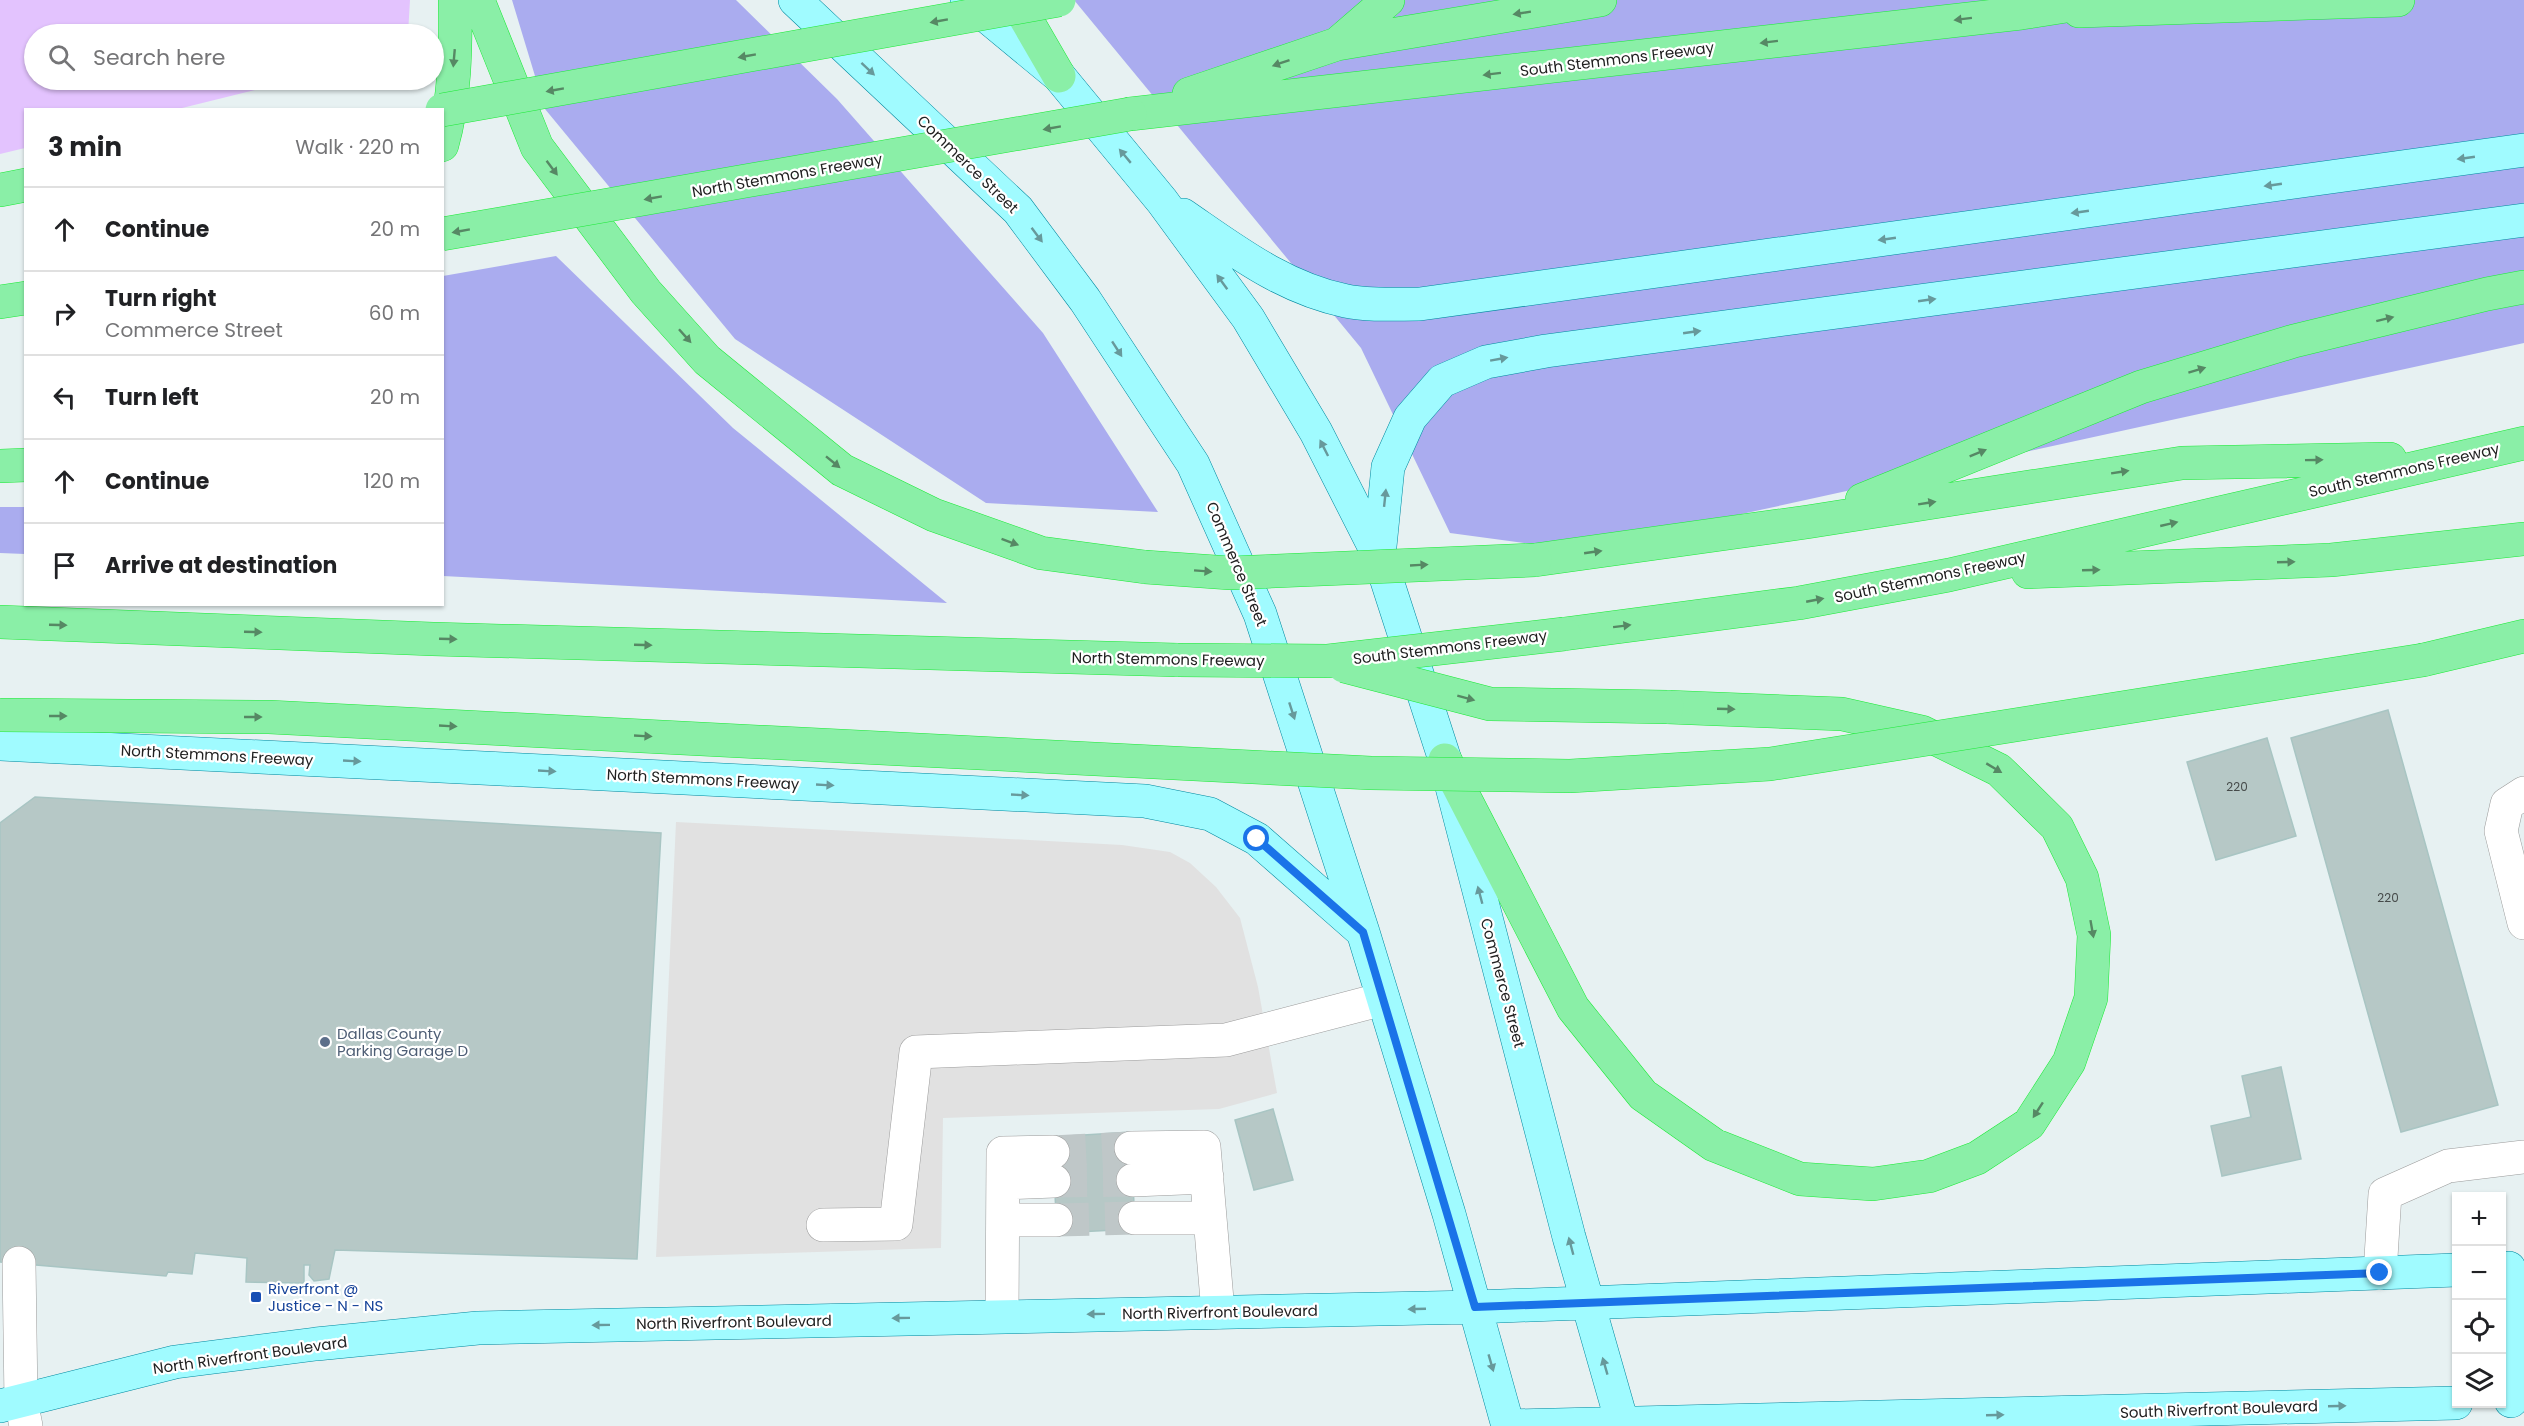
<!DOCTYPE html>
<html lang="en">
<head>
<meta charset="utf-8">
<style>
  :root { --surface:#fff; --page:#f6f6f6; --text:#202124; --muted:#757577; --line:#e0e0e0 }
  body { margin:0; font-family:Poppins,sans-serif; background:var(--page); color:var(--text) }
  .controls { position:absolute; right:18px; bottom:18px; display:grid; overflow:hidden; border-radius:0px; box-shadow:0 2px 4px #0004 }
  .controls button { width:54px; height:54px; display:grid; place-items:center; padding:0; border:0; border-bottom:2px solid var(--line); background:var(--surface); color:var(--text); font:30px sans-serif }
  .stop { position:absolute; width:18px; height:18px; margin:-14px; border:4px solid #1a73e8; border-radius:50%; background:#fff }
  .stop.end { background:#1a73e8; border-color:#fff; box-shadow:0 2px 6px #0008 }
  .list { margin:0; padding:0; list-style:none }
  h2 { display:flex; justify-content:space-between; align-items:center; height:78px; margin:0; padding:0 24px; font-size:26px }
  h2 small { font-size:20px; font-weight:400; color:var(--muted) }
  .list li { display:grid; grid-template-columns:39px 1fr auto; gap:18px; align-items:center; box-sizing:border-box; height:84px; padding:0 24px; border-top:2px solid var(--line) }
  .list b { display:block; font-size:22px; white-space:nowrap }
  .list p { margin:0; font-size:20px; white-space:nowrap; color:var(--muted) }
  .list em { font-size:20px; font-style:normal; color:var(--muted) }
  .icon { flex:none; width:33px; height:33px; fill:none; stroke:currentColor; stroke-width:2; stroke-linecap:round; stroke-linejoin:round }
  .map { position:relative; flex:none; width:2524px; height:1426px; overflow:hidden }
  .search { position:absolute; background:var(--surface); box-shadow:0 2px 4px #0004; left:24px; top:24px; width:420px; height:66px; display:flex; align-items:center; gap:15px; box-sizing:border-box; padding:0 21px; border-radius:33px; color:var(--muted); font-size:22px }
  .panel { position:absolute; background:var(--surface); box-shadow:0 2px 4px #0004; left:24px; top:108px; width:420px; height:498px; border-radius:0px }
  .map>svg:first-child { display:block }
  .grass { fill:#aaacef }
  .park { fill:#e3c3fe }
  .parking { fill:#e1e1e1 }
  .building { fill:#b6c8c6; stroke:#a8c5c3; stroke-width:1.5 }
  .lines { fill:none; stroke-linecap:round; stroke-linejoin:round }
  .minor-tunnel { stroke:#bfc7c8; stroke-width:33; stroke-dasharray:33 16; stroke-linecap:butt }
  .minor-casing { stroke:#9b9b9b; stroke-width:34 }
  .major-casing { stroke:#00889f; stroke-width:34 }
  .highway-casing { stroke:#1bea36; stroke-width:34 }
  .minor { stroke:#fff; stroke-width:33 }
  .major { stroke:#a0fbff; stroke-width:33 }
  .highway { stroke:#8aefa7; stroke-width:33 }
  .highway-bridge-casing { stroke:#1bea36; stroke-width:34; stroke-linecap:butt }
  .highway-bridge { stroke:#8aefa7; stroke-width:33 }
  .oneway { fill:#568864 }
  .oneway2 { fill:#67999b }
  .route { stroke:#1a73e8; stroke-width:8 }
  .service-dot { fill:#5c6f8a; stroke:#fff; stroke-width:2 }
  .transit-dot { fill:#1a4fb4; stroke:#fff; stroke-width:2 }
  .labels { text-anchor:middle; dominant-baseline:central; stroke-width:4.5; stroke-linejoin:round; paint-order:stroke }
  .number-label { font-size:12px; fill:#464b4a }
  .street-label { font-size:15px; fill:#212121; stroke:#fff }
  .service-label { font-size:15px; fill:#4e5e75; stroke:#fff; text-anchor:start }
  .transit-label { font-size:15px; fill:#164399; stroke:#fff; text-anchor:start }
</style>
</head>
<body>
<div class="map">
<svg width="2524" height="1426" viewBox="0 0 2524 1426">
  <rect width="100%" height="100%" fill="#e7f1f2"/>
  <path class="grass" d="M512 0H736L837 99 1043 333 1158 512 986 503 735 339 545 109Z
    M1074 0H2524V343L1577 550 1450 533 1361 348Z
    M556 256 733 428 947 603 443 576V276Z
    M0 507H25V554L0 553Z"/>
  <path class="park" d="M0 0H410L408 34H34V80H296L178 109 26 110 25 148 0 154Z"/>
  <path class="parking" d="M676 822 1048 841 1122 845 1170 852 1190 863 1216 887 1240 918 1258 987 1277 1093 1219 1109 943 1118 941 1248 656 1257Z"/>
  <path class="building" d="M2388 710 2498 1105 2401 1132 2291 738Z
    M2267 738 2296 836 2216 860 2187 762Z
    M35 797 661 833 637 1259 335 1250 329 1279 314 1281 309 1275 310 1265H304V1283L246 1282 247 1258 195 1253 192 1274 168 1272 166 1276 0 1262V823Z
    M2281 1067 2301 1159 2222 1176 2211 1126 2251 1117 2242 1076Z
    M1273 1109 1293 1180 1254 1190 1235 1120Z
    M1131 1132 1135 1229 1057 1233 1052 1137Z"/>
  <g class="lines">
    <path class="minor-tunnel" d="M1053 1152 1131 1148
      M1054 1181 1133 1180
      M1056 1220 1135 1218"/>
    <defs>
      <path id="minor" d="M2524 793 2507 804 2501 831 2524 923
        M1131 1148 1204 1147 1218 1312
        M1133 1180 1207 1177
        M1003 1183 1054 1181
        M1135 1218H1210
        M1003 1220H1056
        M823 1225 896 1224 916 1052 1226 1040 1383 999
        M19 1263 21 1401 26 1426
        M2380 1273 2385 1194 2448 1166 2524 1157
        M1002 1316 1003 1153 1053 1152"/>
      <path id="major" d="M795 0 1018 210 1085 300 1193 464 1260 614 1363 932 1449 1214 1508 1426
        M967 0 1059 76 1162 201 1248 318 1316 432 1379 556 1445 760 1569 1237 1623 1426
        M1183 215C1234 250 1283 288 1346 301 1370 306 1396 304 1420 304L2524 150
        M1379 556 1388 467 1410 418 1442 381 1486 362 1546 351 2524 220
        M0 744 1145 801 1210 814 1257 839 1363 932
        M2509 1268 2511 1401
        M0 1406 175 1362 316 1344 478 1328 1475 1307 2456 1270
        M1509 1426 2456 1403"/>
      <path id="highway" d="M478 0 537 147 646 292 707 360 842 470 934 515 1041 553 1145 567
        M1015 0 1059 76
        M2079 11 2398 0
        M1337 44 1388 0
        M1189 94 1337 44 1600 0
        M1130 114 2021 13 2104 0
        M442 145C455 99 456 48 455 0
        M0 190 26 185
        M0 302 26 298
        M0 466 26 465
        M1862 500 2141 387 2294 341 2487 294 2524 287
        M1535 560 1807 522 2182 463 2390 459
        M2028 572 2331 560 2524 539
        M0 622 433 639 1178 660
        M1564 634 1799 603 1949 575 2524 443
        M2423 660 2524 636
        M1445 760 1573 1008 1643 1095 1714 1145 1800 1179 1873 1184 1929 1176 1977 1158 2029 1124 2069 1062 2091 998 2094 935 2082 878 2057 827 1999 770 1922 732 1842 714 1667 707"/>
    </defs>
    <use href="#minor" class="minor-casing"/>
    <use href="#major" class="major-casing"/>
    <use href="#highway" class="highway-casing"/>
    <use href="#minor" class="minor"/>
    <use href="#major" class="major"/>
    <use href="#highway" class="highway"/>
    <defs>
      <path id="highway-bridge" d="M442 110 1059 0
        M442 234 1130 114
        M1145 567 1230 573 1535 560
        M1178 660 1328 661 1564 634
        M1344 666 1490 704 1667 707
        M0 715 269 717 1371 773 1570 776 1770 764 2423 660"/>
    </defs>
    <use href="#highway-bridge" class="highway-bridge-casing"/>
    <use href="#highway-bridge" class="highway-bridge"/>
  </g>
  <defs><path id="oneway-solid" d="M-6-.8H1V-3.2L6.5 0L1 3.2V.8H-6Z" transform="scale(1.5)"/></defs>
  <g class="oneway">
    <use href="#oneway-solid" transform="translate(1522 13) rotate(171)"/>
    <use href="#oneway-solid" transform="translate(1963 19) rotate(173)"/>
    <use href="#oneway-solid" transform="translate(939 21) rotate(170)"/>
    <use href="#oneway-solid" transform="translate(1769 42) rotate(173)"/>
    <use href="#oneway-solid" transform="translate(747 56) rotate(170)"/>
    <use href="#oneway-solid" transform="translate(454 58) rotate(95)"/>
    <use href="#oneway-solid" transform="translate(1281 63) rotate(161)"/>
    <use href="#oneway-solid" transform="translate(1492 74) rotate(173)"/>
    <use href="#oneway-solid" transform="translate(555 90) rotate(170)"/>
    <use href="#oneway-solid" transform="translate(1052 128) rotate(170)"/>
    <use href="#oneway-solid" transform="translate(552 168) rotate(53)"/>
    <use href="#oneway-solid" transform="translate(653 198) rotate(170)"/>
    <use href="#oneway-solid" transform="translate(461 231) rotate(170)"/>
    <use href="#oneway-solid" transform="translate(2385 319) rotate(-14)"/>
    <use href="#oneway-solid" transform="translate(685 336) rotate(48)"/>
    <use href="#oneway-solid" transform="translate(2197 370) rotate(-17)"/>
    <use href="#oneway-solid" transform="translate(1978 453) rotate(-22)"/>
    <use href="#oneway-solid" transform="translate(2314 460) rotate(-1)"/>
    <use href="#oneway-solid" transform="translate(833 462) rotate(39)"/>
    <use href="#oneway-solid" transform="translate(2120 472) rotate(-9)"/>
    <use href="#oneway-solid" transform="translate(1927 503) rotate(-9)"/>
    <use href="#oneway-solid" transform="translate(2169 524) rotate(-13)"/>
    <use href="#oneway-solid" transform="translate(1010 542) rotate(20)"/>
    <use href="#oneway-solid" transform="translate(1593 552) rotate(-8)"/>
    <use href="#oneway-solid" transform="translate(2286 562) rotate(-2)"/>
    <use href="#oneway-solid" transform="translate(1419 565) rotate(-3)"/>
    <use href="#oneway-solid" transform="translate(2091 570) rotate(-2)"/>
    <use href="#oneway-solid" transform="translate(1203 571) rotate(4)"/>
    <use href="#oneway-solid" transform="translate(1815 600) rotate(-11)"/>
    <use href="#oneway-solid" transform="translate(58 625) rotate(2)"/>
    <use href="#oneway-solid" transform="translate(1622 626) rotate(-7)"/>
    <use href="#oneway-solid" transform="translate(253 632) rotate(2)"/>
    <use href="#oneway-solid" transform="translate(448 639) rotate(2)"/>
    <use href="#oneway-solid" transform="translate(643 645) rotate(2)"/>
    <use href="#oneway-solid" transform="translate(1466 698) rotate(15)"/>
    <use href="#oneway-solid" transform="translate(1726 709) rotate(2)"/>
    <use href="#oneway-solid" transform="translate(58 716)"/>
    <use href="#oneway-solid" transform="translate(253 717)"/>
    <use href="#oneway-solid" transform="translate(448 726) rotate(3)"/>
    <use href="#oneway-solid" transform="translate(643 736) rotate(3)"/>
    <use href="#oneway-solid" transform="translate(1994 768) rotate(31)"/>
    <use href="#oneway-solid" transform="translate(2092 929) rotate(80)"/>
    <use href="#oneway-solid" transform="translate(2038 1110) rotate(123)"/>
  </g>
  <g class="oneway2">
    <use href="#oneway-solid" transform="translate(868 69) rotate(43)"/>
    <use href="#oneway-solid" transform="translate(1125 156) rotate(-130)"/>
    <use href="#oneway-solid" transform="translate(2466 158) rotate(172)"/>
    <use href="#oneway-solid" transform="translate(2273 185) rotate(172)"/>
    <use href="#oneway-solid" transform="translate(2080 212) rotate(172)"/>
    <use href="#oneway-solid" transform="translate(1037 235) rotate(53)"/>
    <use href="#oneway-solid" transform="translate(1887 239) rotate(172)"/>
    <use href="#oneway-solid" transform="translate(1222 282) rotate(-126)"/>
    <use href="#oneway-solid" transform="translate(1927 300) rotate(-8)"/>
    <use href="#oneway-solid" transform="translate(1692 332) rotate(-8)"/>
    <use href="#oneway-solid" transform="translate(1117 349) rotate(57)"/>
    <use href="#oneway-solid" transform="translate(1499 359) rotate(-10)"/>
    <use href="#oneway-solid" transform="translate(1324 448) rotate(-117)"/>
    <use href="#oneway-solid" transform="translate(1385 498) rotate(-84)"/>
    <use href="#oneway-solid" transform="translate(1292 711) rotate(72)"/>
    <use href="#oneway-solid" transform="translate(352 761) rotate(3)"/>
    <use href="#oneway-solid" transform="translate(547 771) rotate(3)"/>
    <use href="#oneway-solid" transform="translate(825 785) rotate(3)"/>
    <use href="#oneway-solid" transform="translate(1020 795) rotate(3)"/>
    <use href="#oneway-solid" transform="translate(1480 895) rotate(-105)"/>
    <use href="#oneway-solid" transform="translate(1571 1246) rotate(-105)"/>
    <use href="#oneway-solid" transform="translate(1417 1309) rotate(178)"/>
    <use href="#oneway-solid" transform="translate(1096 1314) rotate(179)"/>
    <use href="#oneway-solid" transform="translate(901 1318) rotate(179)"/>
    <use href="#oneway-solid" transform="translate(601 1325) rotate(179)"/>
    <use href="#oneway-solid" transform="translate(1491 1363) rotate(74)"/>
    <use href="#oneway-solid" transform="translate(1605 1366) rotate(-106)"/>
    <use href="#oneway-solid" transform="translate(2337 1406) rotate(-2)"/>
    <use href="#oneway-solid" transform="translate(1995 1415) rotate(-2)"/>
  </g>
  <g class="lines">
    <path class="route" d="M1257 839 1363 932 1475 1307 2380 1273"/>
  </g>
  <circle class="service-dot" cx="325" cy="1042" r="6"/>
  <rect class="transit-dot" x="250" y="1291" width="12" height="12" rx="3"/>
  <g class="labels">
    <g class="number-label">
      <text x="2237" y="786">220</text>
      <text x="2388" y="897">220</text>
    </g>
    <g class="street-label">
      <text transform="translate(1617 59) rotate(-7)">South Stemmons Freeway</text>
      <text transform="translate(968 164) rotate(44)">Commerce Street</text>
      <text transform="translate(787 175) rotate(-10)">North Stemmons Freeway</text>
      <text transform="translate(2404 470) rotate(-13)">South Stemmons Freeway</text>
      <text transform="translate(1237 564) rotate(67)">Commerce Street</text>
      <text transform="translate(1930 577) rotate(-12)">South Stemmons Freeway</text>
      <text transform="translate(1450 647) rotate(-7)">South Stemmons Freeway</text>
      <text transform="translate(1168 659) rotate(1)">North Stemmons Freeway</text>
      <text transform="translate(217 755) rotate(3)">North Stemmons Freeway</text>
      <text transform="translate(703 779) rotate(3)">North Stemmons Freeway</text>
      <text transform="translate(1503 983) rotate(75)">Commerce Street</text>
      <text transform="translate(1220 1312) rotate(-1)">North Riverfront Boulevard</text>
      <text transform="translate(734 1322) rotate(-1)">North Riverfront Boulevard</text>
      <text transform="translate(250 1355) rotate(-8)">North Riverfront Boulevard</text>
      <text transform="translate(2219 1409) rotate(-2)">South Riverfront Boulevard</text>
    </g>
    <g class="service-label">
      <text x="337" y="1033">Dallas County<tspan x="337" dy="17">Parking Garage D</tspan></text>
    </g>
    <g class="transit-label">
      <text x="268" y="1288">Riverfront @<tspan x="268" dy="17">Justice - N - NS</tspan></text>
    </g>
  </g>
</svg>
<div class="controls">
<button>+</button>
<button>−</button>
<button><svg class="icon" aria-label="locate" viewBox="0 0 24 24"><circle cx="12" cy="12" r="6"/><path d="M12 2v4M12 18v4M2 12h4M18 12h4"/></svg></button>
<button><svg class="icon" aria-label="layers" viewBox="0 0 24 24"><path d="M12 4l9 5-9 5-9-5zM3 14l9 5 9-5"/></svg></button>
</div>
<div class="stop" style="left:1257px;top:839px"></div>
<div class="stop end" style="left:2380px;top:1273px"></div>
<div class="search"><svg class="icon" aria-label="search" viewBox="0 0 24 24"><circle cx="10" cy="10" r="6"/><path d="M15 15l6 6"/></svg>Search here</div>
<section class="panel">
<h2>3 min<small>Walk · 220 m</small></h2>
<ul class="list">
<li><svg class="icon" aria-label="ahead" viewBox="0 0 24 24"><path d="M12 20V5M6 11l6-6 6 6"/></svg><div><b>Continue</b></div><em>20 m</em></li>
<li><svg class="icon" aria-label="right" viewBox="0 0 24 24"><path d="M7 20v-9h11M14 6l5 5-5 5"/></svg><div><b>Turn right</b><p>Commerce Street</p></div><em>60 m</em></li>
<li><svg class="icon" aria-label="left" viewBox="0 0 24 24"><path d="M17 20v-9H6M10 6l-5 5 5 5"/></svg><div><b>Turn left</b></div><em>20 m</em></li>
<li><svg class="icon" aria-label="ahead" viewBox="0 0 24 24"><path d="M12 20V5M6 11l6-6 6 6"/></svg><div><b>Continue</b></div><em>120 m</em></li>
<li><svg class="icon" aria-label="arrive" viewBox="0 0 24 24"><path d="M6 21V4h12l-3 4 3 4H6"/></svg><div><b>Arrive at destination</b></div></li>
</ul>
</section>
</div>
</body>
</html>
